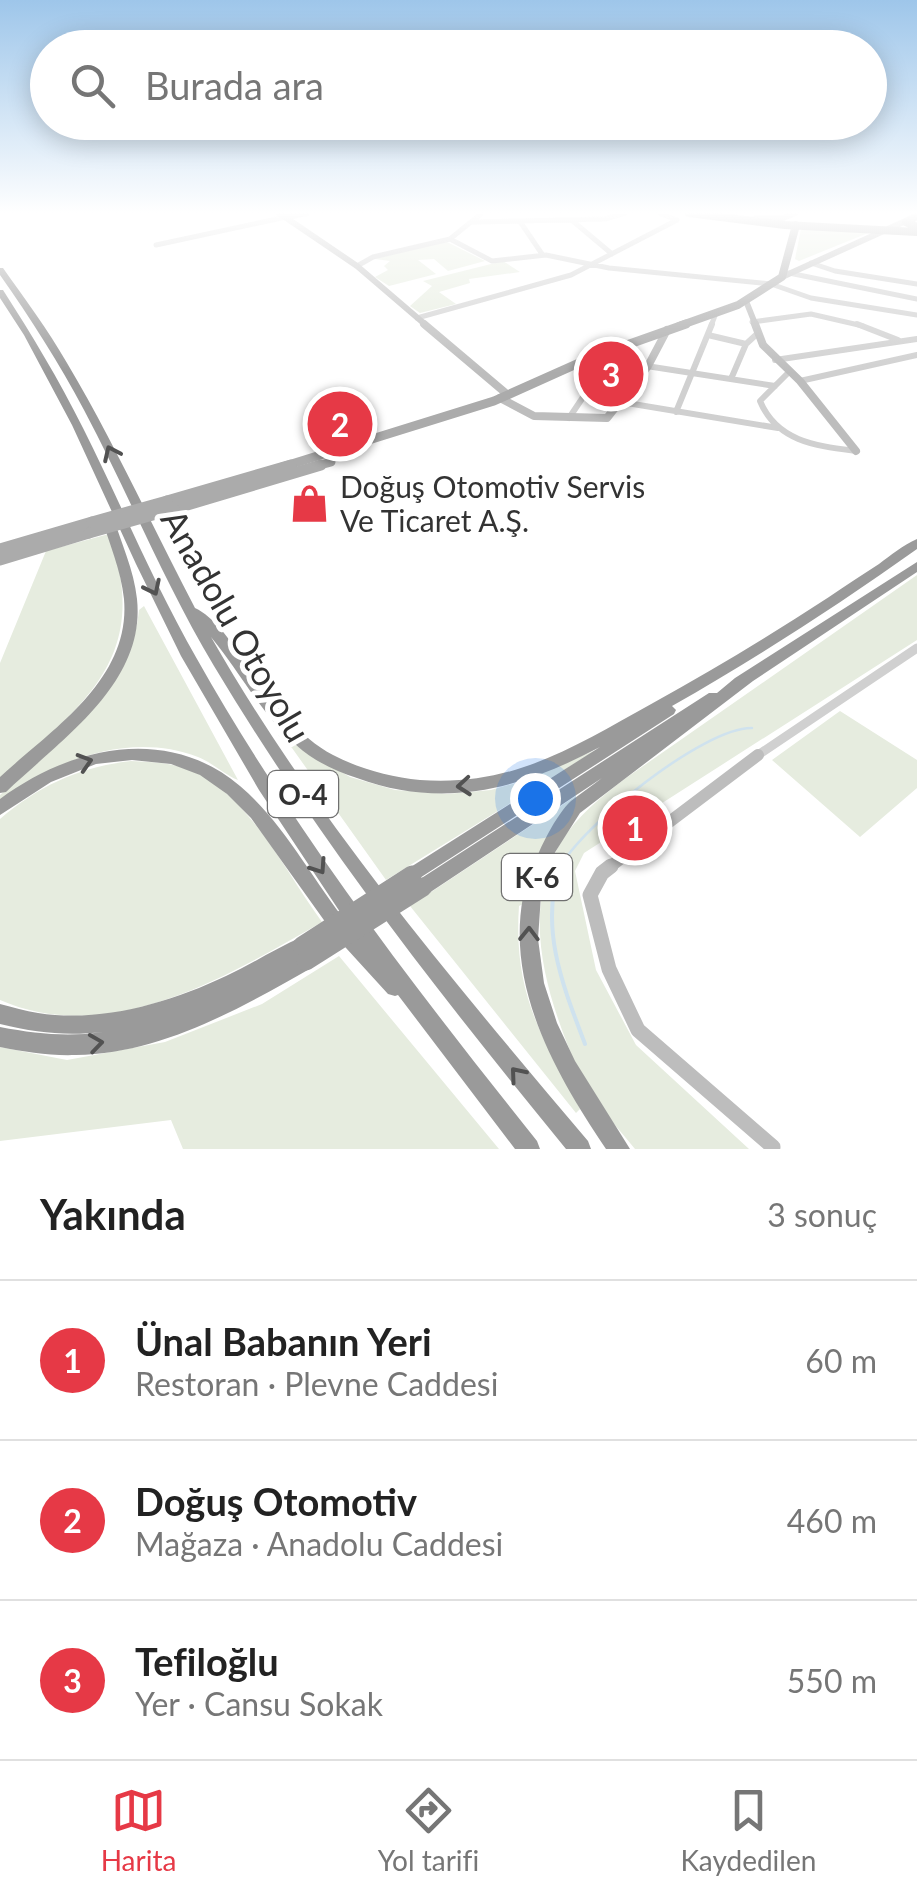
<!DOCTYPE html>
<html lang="tr">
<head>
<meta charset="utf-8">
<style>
  :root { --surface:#fff; --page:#f6f6f6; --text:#222; --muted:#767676; --line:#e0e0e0; --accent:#e63946 }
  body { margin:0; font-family:Lato,sans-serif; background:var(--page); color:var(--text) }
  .you { position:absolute; left:535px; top:798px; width:35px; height:35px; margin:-25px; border:8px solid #fff; border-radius:50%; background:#1a73e8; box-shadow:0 0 0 15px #1a73e833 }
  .badge { display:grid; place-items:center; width:65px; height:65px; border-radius:50%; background:var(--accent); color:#fff; font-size:32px; font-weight:700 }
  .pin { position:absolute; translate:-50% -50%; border:5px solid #fff; box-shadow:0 2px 10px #0006 }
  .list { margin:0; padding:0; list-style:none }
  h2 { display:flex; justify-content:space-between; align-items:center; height:130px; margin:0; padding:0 40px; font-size:42px }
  h2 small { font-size:32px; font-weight:400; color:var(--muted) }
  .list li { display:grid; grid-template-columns:65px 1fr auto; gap:30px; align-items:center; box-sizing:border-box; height:160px; padding:0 40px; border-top:2px solid var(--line) }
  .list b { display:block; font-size:38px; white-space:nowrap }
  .list p { margin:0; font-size:32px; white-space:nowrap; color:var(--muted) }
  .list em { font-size:32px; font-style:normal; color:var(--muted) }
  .icon { flex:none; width:55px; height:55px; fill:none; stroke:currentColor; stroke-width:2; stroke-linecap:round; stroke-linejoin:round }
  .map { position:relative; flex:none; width:917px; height:1149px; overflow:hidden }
  .search { position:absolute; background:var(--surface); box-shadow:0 5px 25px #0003; left:30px; right:30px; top:30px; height:110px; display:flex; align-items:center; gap:25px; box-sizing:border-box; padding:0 35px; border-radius:55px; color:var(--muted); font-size:38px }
  .sheet { height:610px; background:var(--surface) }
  nav { display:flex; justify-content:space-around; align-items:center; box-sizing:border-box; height:140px; border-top:2px solid var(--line); background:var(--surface); font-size:28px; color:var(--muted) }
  nav a { display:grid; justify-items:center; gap:5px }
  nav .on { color:var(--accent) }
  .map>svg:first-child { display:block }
  .green { fill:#e6ecdf }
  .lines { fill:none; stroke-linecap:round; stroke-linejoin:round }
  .stream-far1 { stroke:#cfe2ee; stroke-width:2.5 }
  .stream { stroke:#cfe2ee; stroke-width:4 }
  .street-far2 { stroke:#d0d0d0; stroke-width:5 }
  .street-far1 { stroke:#d0d0d0; stroke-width:6 }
  .street { stroke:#d0d0d0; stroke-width:9 }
  .secondary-far3 { stroke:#bdbdbd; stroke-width:6 }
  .secondary-far2 { stroke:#bdbdbd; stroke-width:8 }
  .secondary-far1 { stroke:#bdbdbd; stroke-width:12 }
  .secondary { stroke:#bdbdbd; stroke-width:15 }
  .primary-far2 { stroke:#ababab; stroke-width:8 }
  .primary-far1 { stroke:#ababab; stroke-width:9 }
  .primary { stroke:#ababab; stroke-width:11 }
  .highway { fill:#9a9a9a; fill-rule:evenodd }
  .primary-bridge { stroke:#ababab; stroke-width:11 }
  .highway-bridge { stroke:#9a9a9a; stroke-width:19 }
  .oneway { stroke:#525252 }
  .labels { text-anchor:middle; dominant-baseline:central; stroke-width:10; stroke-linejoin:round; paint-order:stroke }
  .shield { fill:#fff; stroke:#707070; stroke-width:2.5 }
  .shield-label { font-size:28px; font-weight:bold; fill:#333 }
  .poi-label { font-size:30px; fill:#333; stroke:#fff; text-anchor:start }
  .near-street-label { font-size:35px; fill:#333; stroke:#fff }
</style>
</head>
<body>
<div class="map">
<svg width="917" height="1149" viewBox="0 0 917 1149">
  <rect width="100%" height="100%" fill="#fff"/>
  <path class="green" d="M801 229 868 233 799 261 795 259Z
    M445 241 485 261 448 271 434 259 418 260 436 274 389 286 375 277 388 270 384 266 390 261 375 259Z
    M503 261 520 272 469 279 470 283 439 292 456 304 420 313 410 306 432 286 423 281Z
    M109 534C153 658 83 704 0 780V663L46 551Z
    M917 575V640L584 853 575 871 596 970 636 1045 749 1149H635C615 1124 589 1097 577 1068 549 1001 518 914 561 842 578 815 601 797 626 778Z
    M144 606 238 780C225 775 213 763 198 757 129 731 57 760 0 800V795C57 744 132 691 139 610Z
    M840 711 917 760V788L860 837 772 760Z
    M278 735 350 777 395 790 447 794 491 790 526 780 598 749 386 880 292 748Z
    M131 761C154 762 179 763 199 774 254 804 286 873 322 922 228 976 110 1048 0 1000V819C40 785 80 767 131 761Z
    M576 796 577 800C545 831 533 861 523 904L519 906C513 995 542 1036 580 1109L576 1113 410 906Z
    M339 956 499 1149H183L171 1120 0 1141V1047L67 1060 165 1042 262 1004Z"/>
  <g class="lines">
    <path class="stream-far1" d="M559 869C581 826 704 727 752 728"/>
    <path class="stream" d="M560 866C539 928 563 986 585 1044"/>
    <path class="street-far2" d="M482 213 450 239 492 261 546 255 609 268 771 284 811 298 917 315
      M473 222 605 219 625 213
      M574 222 612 254
      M521 223 542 254
      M156 245 286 217
      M811 263 835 271 917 284
      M357 266 373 257 450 239
      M789 273 917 299
      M417 318 571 275 677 220 659 213
      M752 322 811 314 863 326
      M711 326 716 313"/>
    <path class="street-far1" d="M857 324 898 340
      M708 335 746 344
      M603 353 608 360 775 386
      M775 360 917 339
      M789 372 760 401C777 442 817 446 856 451
      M731 379 746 344 758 333
      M800 381 917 355
      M621 402 778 428
      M676 412 712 324
      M569 418 608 360"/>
    <path class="street" d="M758 755 917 648"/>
    <path class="secondary-far3" d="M279 213 357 266 427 326
      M286 217 307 213
      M756 218H783L795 213
      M782 277 910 219
      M746 301 756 326"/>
    <path class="secondary-far2" d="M424 324 508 395
      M755 324 763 345 800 381 856 451
      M500 398 534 416 607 418 648 366 667 330"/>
    <path class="secondary-far1" d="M607 869 758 755"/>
    <path class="secondary" d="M611 866 602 873 590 895 609 969 638 1030 773 1147"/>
    <path class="primary-far2" d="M689 213 785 225 917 232
      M917 216 906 222 917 227
      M679 326 738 305 782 277 796 225"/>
    <path class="primary-far1" d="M282 467 494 401 590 358 686 324
      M313 467 331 462"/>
    <path class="primary" d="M167 501 291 465
      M174 509 321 465
      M0 549 92 522
      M0 560 89 533"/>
    <path class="highway" d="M0 268H3C25 299 48 330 67 363 114 442 152 526 195 608 214 617 229 639 241 656 268 693 292 733 333 755 360 769 390 777 420 780 514 787 575 746 653 703 713 670 771 635 829 597 845 586 862 575 879 564 891 555 903 545 917 539V549C838 605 757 658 672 706L676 710 674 714 412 883 406 880 403 875 406 870 600 747C521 789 444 810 357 778 335 771 314 761 296 745 262 715 240 672 211 637 315 819 453 981 588 1141L591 1149H566C440 995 317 838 214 666 165 584 129 495 84 410 59 363 31 319 0 275Z
      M0 290H3C32 335 59 380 83 428 121 504 154 584 197 659 294 831 414 987 537 1141L540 1149H515L398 995 395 996 388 994 336 937 251 818 227 794 200 775 171 764 132 760 96 764 51 782 0 815V799C70 747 167 724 240 786 284 823 312 879 348 924L259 790 181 656 136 564 72 425 24 335 0 298Z
      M107 513 113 516C121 543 134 570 137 599 146 684 60 740 6 792L0 793V777C52 729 131 680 124 599 121 570 109 543 101 516Z
      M917 562V572L753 681 580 813 554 854 541 895 538 939 544 983 557 1023 575 1061 630 1149H606C557 1076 506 989 523 897 525 887 529 877 533 868 539 849 556 815 571 801 581 793 592 786 602 778L429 893 423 895 417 893 414 887 417 881 709 693H717L735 678Z
      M302 937 308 940 311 946 307 953 313 955 315 961 313 967C241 1008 161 1054 76 1055 50 1056 26 1052 0 1047V1027C37 1034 67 1037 104 1032 65 1036 38 1033 0 1024V1004C13 1007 25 1011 38 1013 101 1023 169 1003 226 976 252 964 276 948 302 937Z"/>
    <path class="primary-bridge" d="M92 522 167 501
      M89 533 174 509"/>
    <path class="highway-bridge" d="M302 946 412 875
      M306 961 423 887"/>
  </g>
  <defs><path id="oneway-chevron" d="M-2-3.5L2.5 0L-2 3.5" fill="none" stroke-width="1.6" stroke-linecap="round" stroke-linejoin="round" transform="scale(2.5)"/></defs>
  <g class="oneway">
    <use href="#oneway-chevron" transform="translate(111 453) rotate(-115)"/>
    <use href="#oneway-chevron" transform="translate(153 588) rotate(64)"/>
    <use href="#oneway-chevron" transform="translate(85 762) rotate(-17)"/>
    <use href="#oneway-chevron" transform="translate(464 786) rotate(175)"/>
    <use href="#oneway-chevron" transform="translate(319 867) rotate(56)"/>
    <use href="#oneway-chevron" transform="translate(529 934) rotate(-89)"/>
    <use href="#oneway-chevron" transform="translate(96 1043) rotate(-8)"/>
    <use href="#oneway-chevron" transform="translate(517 1074) rotate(-130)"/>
  </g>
  <linearGradient id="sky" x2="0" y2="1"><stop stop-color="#9ec6ea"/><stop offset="0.57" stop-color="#fff"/><stop offset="1" stop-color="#fff" stop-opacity="0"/></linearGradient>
  <rect width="917" height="373" fill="url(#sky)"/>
  <defs>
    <symbol id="shop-bare" viewBox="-9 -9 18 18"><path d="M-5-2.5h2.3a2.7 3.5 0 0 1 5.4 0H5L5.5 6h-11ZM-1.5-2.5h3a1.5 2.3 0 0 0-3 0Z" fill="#e63946" stroke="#fff" stroke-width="2.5" paint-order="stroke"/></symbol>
  </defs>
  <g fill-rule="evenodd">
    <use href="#shop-bare" x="282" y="476" width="55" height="55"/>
  </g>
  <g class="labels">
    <g class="shield">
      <rect x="268" y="771" width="70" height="46" rx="8"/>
      <rect x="502" y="854" width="70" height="46" rx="8"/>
    </g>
    <g class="shield-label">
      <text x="303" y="794">O-4</text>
      <text x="537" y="877">K-6</text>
    </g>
    <g class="poi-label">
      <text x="340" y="486">Doğuş Otomotiv Servis<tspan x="340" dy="34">Ve Ticaret A.Ş.</tspan></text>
    </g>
    <g class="near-street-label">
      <text transform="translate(237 625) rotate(60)">Anadolu Otoyolu</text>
    </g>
  </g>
</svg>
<div class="you"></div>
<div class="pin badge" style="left:635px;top:828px">1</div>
<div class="pin badge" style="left:340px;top:424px">2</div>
<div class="pin badge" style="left:611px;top:374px">3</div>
<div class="search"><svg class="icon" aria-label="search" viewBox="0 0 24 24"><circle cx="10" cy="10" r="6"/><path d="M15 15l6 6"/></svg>Burada ara</div>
</div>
<section class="sheet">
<h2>Yakında<small>3 sonuç</small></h2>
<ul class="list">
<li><span class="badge">1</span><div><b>Ünal Babanın Yeri</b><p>Restoran · Plevne Caddesi</p></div><em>60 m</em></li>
<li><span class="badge">2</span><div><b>Doğuş Otomotiv</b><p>Mağaza · Anadolu Caddesi</p></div><em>460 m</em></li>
<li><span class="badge">3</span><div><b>Tefiloğlu</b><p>Yer · Cansu Sokak</p></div><em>550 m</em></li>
</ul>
</section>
<nav>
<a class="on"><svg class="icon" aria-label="map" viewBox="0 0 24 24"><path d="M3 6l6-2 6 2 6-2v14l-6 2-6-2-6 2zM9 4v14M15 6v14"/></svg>Harita</a>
<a><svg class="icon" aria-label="directions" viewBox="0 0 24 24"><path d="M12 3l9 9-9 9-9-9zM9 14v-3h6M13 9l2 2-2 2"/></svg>Yol tarifi</a>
<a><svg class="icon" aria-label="saved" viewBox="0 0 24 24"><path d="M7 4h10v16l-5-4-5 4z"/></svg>Kaydedilen</a>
</nav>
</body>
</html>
